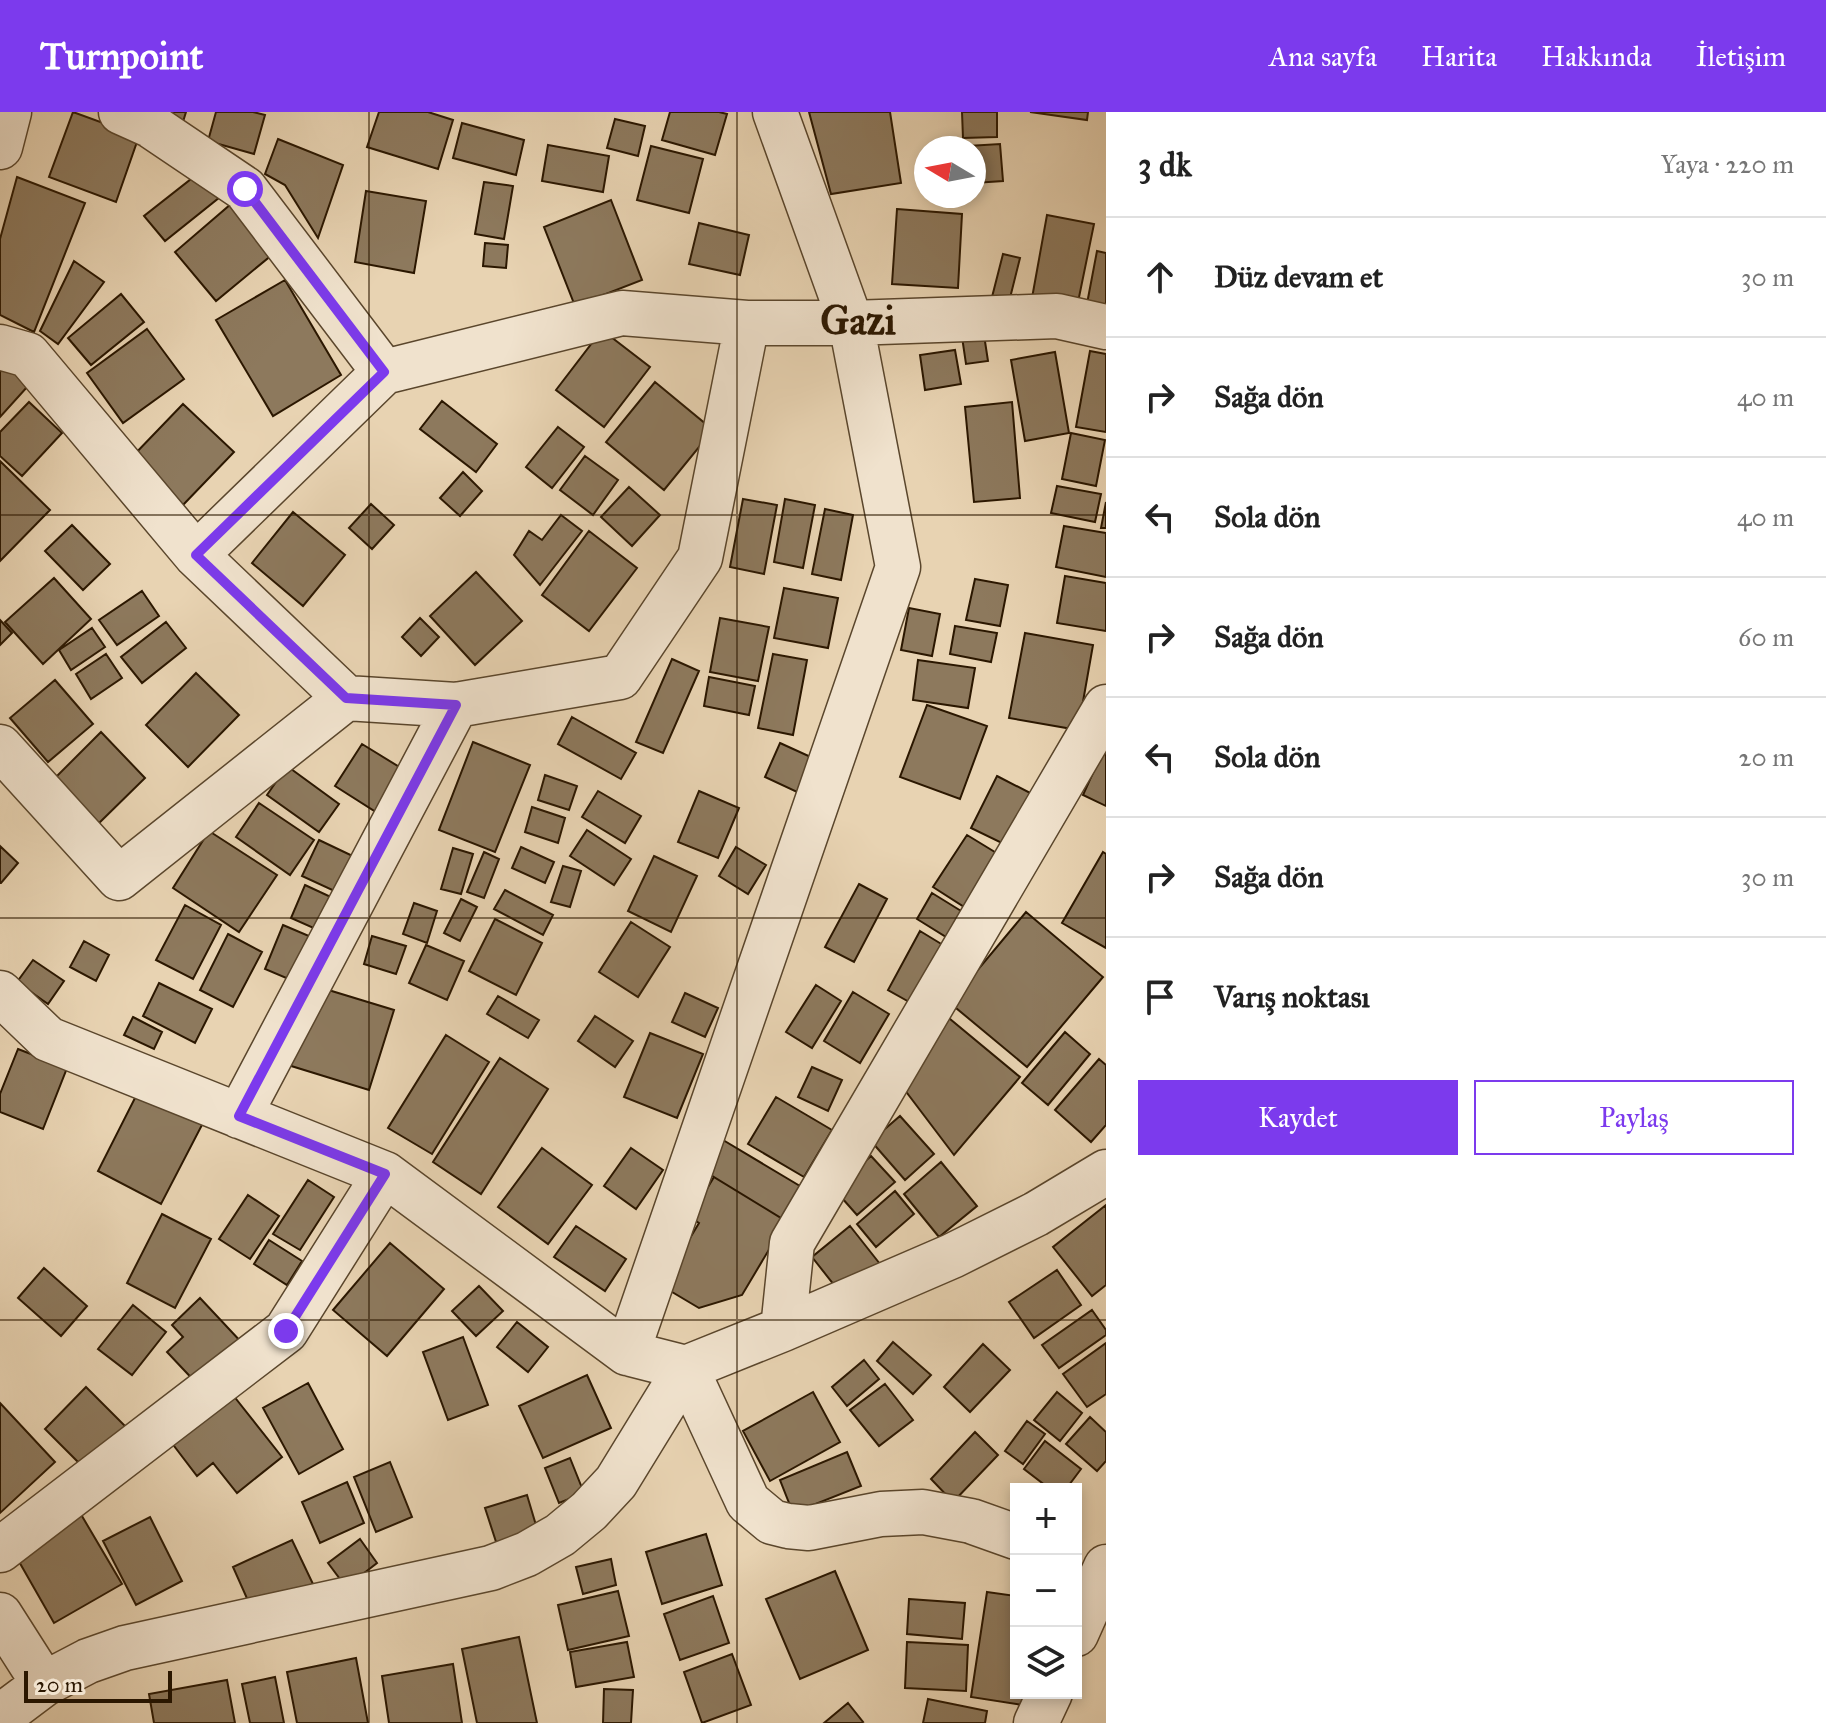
<!DOCTYPE html>
<html lang="tr">
<head>
<meta charset="utf-8">
<style>
  :root { --surface:#fff; --page:#f2f2f2; --text:#222; --muted:#767676; --line:#e0e0e0; --accent:#7c3aed }
  body { margin:0; font-family:"IM FELL Great Primer",serif; background:var(--page); color:var(--text) }
  .controls { position:absolute; right:24px; bottom:24px; display:grid; overflow:hidden; border-radius:0px; box-shadow:0 4px 12px #0003 }
  .controls button { width:72px; height:72px; display:grid; place-items:center; padding:0; border:0; border-bottom:2px solid var(--line); background:var(--surface); color:var(--text); font:40px sans-serif }
  .compass { position:absolute; left:914px; top:24px; width:72px; height:72px; border-radius:50%; background:var(--surface); box-shadow:0 4px 12px #0003; rotate:280deg }
  .scale { position:absolute; left:24px; bottom:20px; width:148px; box-sizing:border-box; padding-left:8px; border:4px solid #2b1700; border-top:0; font-size:22px; line-height:28px; white-space:nowrap; color:#2b1700; -webkit-text-stroke:6px #f0e2cd; paint-order:stroke }
  .stop { position:absolute; width:24px; height:24px; margin:-18px; border:6px solid #7c3aed; border-radius:50%; background:#fff }
  .stop.end { background:#7c3aed; border-color:#fff; box-shadow:0 2px 8px #0008 }
  .list { margin:0; padding:0; list-style:none }
  h2 { display:flex; justify-content:space-between; align-items:center; height:104px; margin:0; padding:0 32px; font-size:34px }
  h2 small { font-size:26px; font-weight:400; color:var(--muted) }
  .list li { display:grid; grid-template-columns:52px 1fr auto; gap:24px; align-items:center; box-sizing:border-box; height:120px; padding:0 32px; border-top:2px solid var(--line) }
  .list b { display:block; font-size:30px; white-space:nowrap }
  .list em { font-size:26px; font-style:normal; color:var(--muted) }
  .actions { display:flex; gap:16px; padding:24px 32px }
  .actions a { flex:1; padding:18px 0; border:2px solid var(--accent); border-radius:0px; text-align:center; font-size:28px; color:var(--accent) }
  .actions .main { background:var(--accent); color:#fff }
  .icon { flex:none; width:44px; height:44px; fill:none; stroke:currentColor; stroke-width:2; stroke-linecap:round; stroke-linejoin:round }
  .map { position:relative; flex:none; width:1106px; height:1611px; overflow:hidden }
  header { display:flex; align-items:center; gap:48px; box-sizing:border-box; height:112px; padding:0 40px; background:var(--accent); color:#fff }
  header strong { font-size:38px }
  nav { display:flex; gap:44px; margin-inline-start:auto; font-size:28px }
  main { display:flex }
  aside { flex:1; background:var(--surface) }
  .map>svg:first-child { display:block }
  .building { fill:#8d795d; stroke:#2b1700; stroke-width:2 }
  .lines { fill:none; stroke-linecap:round; stroke-linejoin:round }
  .minor-casing { stroke:#5a462c; stroke-width:47 }
  .minor { stroke:#f0e2cd; stroke-width:44 }
  .route { stroke:#7c3aed; stroke-width:10 }
  .grid { fill:none; stroke:#2b1700; stroke-width:2; stroke-opacity:0.55 }
  .labels { text-anchor:middle; dominant-baseline:central; stroke-width:6; stroke-linejoin:round; paint-order:stroke }
  .district-label { font-size:40px; font-weight:bold; fill:#2b1700; stroke:#f0e2cd }
</style>
</head>
<body>
<header>
<strong>Turnpoint</strong>
<nav><a>Ana sayfa</a><a>Harita</a><a>Hakkında</a><a>İletişim</a></nav>
</header>
<main>
<div class="map">
<svg width="1106" height="1611" viewBox="0 0 1106 1611">
  <rect width="100%" height="100%" fill="#e8d3b2"/>
  <filter id="stains"><feTurbulence type="fractalNoise" baseFrequency=".0025" numOctaves="4"/><feColorMatrix values="0 0 0 0 .2 0 0 0 0 .09 0 0 0 0 .02 0 0 0 .5 -.17"/></filter>
  <radialGradient id="worn" r=".72"><stop offset=".6" stop-color="#630" stop-opacity="0"/><stop offset="1" stop-color="#630" stop-opacity=".3"/></radialGradient>
  <path class="building" d="M73 0 139 24 116 90 49 65Z
    M142 0H186L182 13Z
    M216 0H253L265 3 254 42 208 29Z
    M379 0H428L453 8 438 57 367 35Z
    M670 0H719L727 2 715 43 662 28Z
    M809 0H890L901 71 831 82Z
    M962 0H997V25L963 26Z
    M1030 0H1088L1087 8Z
    M615 7 645 14 638 44 607 36Z
    M462 11 524 28 516 63 453 46Z
    M278 27 343 53 318 126 285 73 265 62Z
    M1000 32 1003 69 974 71V36H968V34Z
    M548 33 609 44 603 80 542 69Z
    M651 34 703 47 689 101 637 88Z
    M200 60 220 85 165 129 144 104Z
    M17 65 85 91 34 220 0 203V127Z
    M484 70 513 74 504 127 475 122Z
    M366 79 426 89 414 161 355 150Z
    M611 88 642 168 575 194 544 115Z
    M231 92 273 142 216 189 175 140Z
    M897 97 962 102 958 176 892 172Z
    M1047 103 1094 112 1077 195 1032 186Z
    M699 111 749 123 740 163 689 152Z
    M485 131 508 133 506 156 483 154Z
    M1097 139 1106 141V200L1086 197Z
    M1003 142 1020 146 1009 190 992 185Z
    M74 149 104 170 58 232 40 219Z
    M285 168 341 263 273 304 216 208Z
    M121 182 144 210 91 253 68 226Z
    M147 217 184 267 123 311 87 261Z
    M602 218 650 255 604 315 556 278Z
    M984 223 988 249 966 252 962 225Z
    M955 238 961 272 925 278 920 243Z
    M1090 239 1106 242V320L1076 315Z
    M1055 240 1069 321 1025 329 1011 248Z
    M6 253 28 274 0 305V260Z
    M655 270 713 318 664 378 606 330Z
    M442 289 497 332 476 360 420 317Z
    M29 290 62 321 22 364 0 344V320Z
    M1012 290 1020 386 974 390 965 295Z
    M183 292 234 340 182 394 131 346Z
    M558 315 584 335 552 376 526 355Z
    M1071 321 1105 328 1096 374 1062 367Z
    M585 344 618 368 593 403 560 378Z
    M0 349 50 398 0 449Z
    M463 360 482 379 460 404 440 386Z
    M1057 374 1101 382 1095 410 1051 401Z
    M629 375 660 403 632 434 601 405Z
    M743 387 777 393 764 462 730 455Z
    M785 387 815 393 803 456 774 450Z
    M1106 390V416H1101Z
    M371 392 394 413 372 437 349 416Z
    M825 397 853 403 841 468 812 462Z
    M293 400 345 443 303 494 252 451Z
    M561 403 582 419 540 473 514 443 529 419 542 428Z
    M72 413 110 452 83 478 45 439Z
    M1064 414 1106 421V465L1056 455Z
    M589 419 637 456 589 519 542 483Z
    M476 460 522 509 475 553 430 504Z
    M1065 464 1106 471V519L1057 511Z
    M54 466 91 507 43 552 5 510Z
    M975 467 1008 473 1000 514 966 508Z
    M784 476 838 486 828 536 774 526Z
    M142 479 159 504 117 533 99 508Z
    M909 496 940 502 932 544 901 538Z
    M420 506 439 525 421 544 402 525Z
    M720 506 769 515 758 569 710 560Z
    M0 508 12 521 0 533Z
    M166 510 186 536 142 571 121 545Z
    M955 514 997 521 991 550 950 542Z
    M92 516 105 535 71 558 59 538Z
    M1025 521 1093 533 1078 618 1009 606Z
    M106 542 122 566 91 587 76 562Z
    M773 542 807 548 793 623 758 616Z
    M672 547 699 559 663 641 636 630Z
    M918 548 975 556 968 596 913 588Z
    M196 561 239 603 188 655 146 613Z
    M709 565 755 574 749 603 704 594Z
    M55 568 93 612 48 650 10 606Z
    M927 593 987 614 960 687 900 665Z
    M572 605 636 641 621 667 558 632Z
    M101 620 145 666 95 715 51 670Z
    M473 630 530 653 495 740 439 718Z
    M780 631 813 646 797 680 765 665Z
    M362 632 414 664 387 707 335 674Z
    M1106 632V694L1083 683Z
    M287 654 339 692 319 720 267 683Z
    M545 663 577 674 569 698 538 688Z
    M997 664 1036 684 1010 735 971 716Z
    M598 679 641 704 625 731 582 705Z
    M699 679 739 696 718 746 678 730Z
    M259 691 314 728 290 763 236 725Z
    M532 695 565 706 558 731 525 720Z
    M587 718 631 747 614 773 570 744Z
    M209 719 277 763 239 820 173 776Z
    M967 723 1003 745 969 798 933 775Z
    M319 728 359 747 343 783 302 764Z
    M0 734 18 751 1 771H0Z
    M521 735 554 750 545 771 512 756Z
    M736 735 766 753 748 782 719 764Z
    M453 736 473 742 461 782 441 777Z
    M484 740 499 747 484 786 467 780Z
    M1103 740 1106 742V836L1062 811Z
    M654 744 697 764 671 820 628 799Z
    M563 754 581 759 570 795 551 790Z
    M859 772 887 787 854 850 825 835Z
    M305 773 333 786 318 818 291 806Z
    M505 778 553 803 543 823 494 797Z
    M932 781 966 802 951 828 917 807Z
    M461 787 477 795 460 829 444 821Z
    M414 791 437 799 427 831 403 822Z
    M185 793 221 813 193 867 156 848Z
    M1026 800 1103 865 1027 955 950 891Z
    M495 807 542 831 516 883 469 859Z
    M631 810 670 835 638 885 599 860Z
    M283 813 316 827 298 871 265 857Z
    M920 819 943 833 911 891 888 878Z
    M228 822 262 840 233 895 200 878Z
    M372 824 406 834 396 862 364 852Z
    M84 829 109 843 96 869 70 855Z
    M426 833 464 849 447 888 409 871Z
    M33 848 64 869 48 892 17 870Z
    M159 871 212 897 195 931 143 904Z
    M312 873 394 898 369 978 288 953Z
    M816 873 841 889 812 936 786 920Z
    M853 880 889 902 860 951 824 929Z
    M685 881 718 896 705 925 672 910Z
    M498 884 539 908 528 926 487 902Z
    M944 902 1020 965 954 1043 898 969Z
    M595 904 633 929 615 955 578 929Z
    M133 905 162 920 154 937 124 923Z
    M1065 920 1090 942 1048 993 1022 971Z
    M650 921 703 942 677 1006 624 985Z
    M446 923 489 950 432 1042 388 1016Z
    M18 937 67 956 43 1017 0 1000V982Z
    M500 946 548 977 481 1082 433 1050Z
    M1099 947 1106 953V1013L1091 1030 1055 998Z
    M812 955 842 968 828 999 798 985Z
    M139 978 203 1011 161 1092 98 1059Z
    M776 985 832 1018 804 1065 748 1032Z
    M900 1004 934 1042 905 1068 871 1029Z
    M718 1025 805 1077 786 1109 699 1056Z
    M542 1036 592 1073 548 1132 498 1095Z
    M631 1036 663 1058 636 1097 604 1074Z
    M871 1044 895 1070 857 1103 834 1077Z
    M941 1050 977 1094 939 1125 904 1082Z
    M714 1065 786 1109 742 1183 699 1196 657 1171 681 1141 699 1111 690 1105Z
    M308 1068 334 1085 300 1138 273 1122Z
    M895 1079 914 1102 876 1135 857 1112Z
    M248 1083 279 1104 250 1147 219 1127Z
    M1106 1093V1173L1092 1184 1053 1135Z
    M162 1102 211 1127 175 1196 127 1171Z
    M576 1114 626 1147 605 1179 554 1145Z
    M850 1114 880 1152 842 1183 812 1145Z
    M269 1128 302 1149 287 1173 254 1152Z
    M390 1131 444 1177 387 1244 333 1198Z
    M44 1156 87 1194 61 1224 18 1186Z
    M1057 1158 1081 1193 1034 1226 1009 1190Z
    M479 1174 503 1199 476 1224 452 1199Z
    M200 1186 244 1233 200 1275 167 1240 183 1225 172 1213Z
    M133 1193 166 1220 132 1263 98 1237Z
    M1092 1198 1106 1218V1223L1059 1256 1042 1233Z
    M517 1210 548 1235 528 1260 497 1235Z
    M463 1225 488 1293 448 1308 423 1240Z
    M893 1230 931 1263 913 1282 877 1249Z
    M1106 1231V1282L1087 1295 1063 1262Z
    M983 1232 1010 1258 970 1300 944 1275Z
    M864 1248 879 1267 847 1294 832 1275Z
    M587 1263 611 1316 543 1346 519 1294Z
    M308 1271 343 1337 299 1362 263 1296Z
    M885 1272 913 1308 879 1334 850 1298Z
    M86 1275 126 1315 85 1357 45 1317Z
    M229 1278 282 1345 237 1381 213 1351 197 1364 168 1326Z
    M813 1280 840 1330 770 1369 743 1319Z
    M1057 1280 1082 1301 1060 1329 1034 1308Z
    M0 1291 55 1350 0 1401Z
    M1090 1305 1106 1320V1349L1097 1359 1066 1332Z
    M1027 1309 1045 1322 1023 1352 1005 1339Z
    M975 1320 998 1343 953 1390 931 1367Z
    M1045 1329 1081 1357 1066 1377H1050L1024 1357Z
    M847 1340 861 1374 793 1401 780 1368Z
    M570 1346 584 1381 559 1391 545 1356Z
    M390 1350 412 1405 376 1420 354 1365Z
    M347 1370 364 1411 320 1431 302 1390Z
    M527 1383 541 1430 500 1442 485 1396Z
    M79 1399 122 1472 54 1511 13 1439Z
    M150 1405 182 1469 136 1493 103 1429Z
    M706 1422 722 1473 662 1492 646 1440Z
    M360 1427 377 1451 346 1475 328 1451Z
    M292 1428 313 1472 253 1500 233 1455Z
    M611 1447 616 1473 583 1482 576 1455Z
    M835 1459 868 1538 800 1567 766 1487Z
    M618 1479 629 1524 568 1538 558 1493Z
    M987 1480 1016 1484V1581H1025L1023 1593 971 1585Z
    M713 1484 729 1531 680 1548 664 1502Z
    M909 1487 965 1491 962 1527 907 1522Z
    M519 1525 537 1611H477L462 1537Z
    M627 1530 634 1565 576 1575 570 1540Z
    M907 1530 968 1533 966 1579 905 1576Z
    M732 1542 751 1593 702 1611 684 1560Z
    M356 1546 368 1611H297L287 1560Z
    M453 1552 462 1611H389L382 1564Z
    M275 1565 284 1611H250L242 1572Z
    M227 1568 235 1611H154L149 1582Z
    M604 1577 633 1578 631 1611H603Z
    M928 1587 987 1599 985 1611H923Z
    M848 1591 863 1610 861 1611H824Z"/>
  <g class="lines">
    <defs>
      <path id="minor" d="M121 0 150 13 245 77 384 260
        M0 35 9 0
        M0 235 28 243 196 443 346 586 456 593 620 565 700 446 747 211
        M196 443 384 260 622 201 747 211H851L1057 204 1106 215
        M0 635 119 766 346 586
        M0 881 48 927 385 1062 627 1241 686 1256 748 1390 772 1410 788 1414 809 1416 881 1402 923 1400 971 1409 1016 1425
        M239 1004 456 593
        M783 1217 792 1131 1106 595
        M627 1241 898 455 851 211 775 0
        M0 1438 286 1219 385 1062
        M0 1503 44 1572
        M1076 1522 1106 1455
        M0 1605 44 1572 88 1549 125 1536 491 1456 527 1442 560 1423 589 1399 616 1370 686 1256 783 1217 952 1144 1036 1102 1106 1060
        M1036 1611 1050 1581"/>
    </defs>
    <use href="#minor" class="minor-casing"/>
    <use href="#minor" class="minor"/>
  </g>
  <g class="lines">
    <path class="route" d="M245 77 384 260 196 443 346 586 456 593 239 1004 385 1062 286 1219"/>
  </g>
  <path class="grid" d="M369 0V1611M737 0V1611M0 403H1106M0 806H1106M0 1208H1106"/>
  <g class="labels">
    <g class="district-label">
      <text x="858" y="208">Gazi</text>
    </g>
  </g>
  <rect width="100%" height="100%" filter="url(#stains)"/>
  <rect width="100%" height="100%" fill="url(#worn)"/>
</svg>
<div class="controls">
<button>+</button>
<button>−</button>
<button><svg class="icon" aria-label="layers" viewBox="0 0 24 24"><path d="M12 4l9 5-9 5-9-5zM3 14l9 5 9-5"/></svg></button>
</div>
<svg class="compass" viewBox="-18 -18 36 36"><path d="M0-13l5 13h-10z" fill="#e53935"/><path d="M0 13l5-13h-10z" fill="#767676"/></svg>
<div class="scale">20 m</div>
<div class="stop" style="left:245px;top:77px"></div>
<div class="stop end" style="left:286px;top:1219px"></div>
</div>
<aside>
<h2>3 dk<small>Yaya · 220 m</small></h2>
<ul class="list">
<li><svg class="icon" aria-label="ahead" viewBox="0 0 24 24"><path d="M12 20V5M6 11l6-6 6 6"/></svg><div><b>Düz devam et</b></div><em>30 m</em></li>
<li><svg class="icon" aria-label="right" viewBox="0 0 24 24"><path d="M7 20v-9h11M14 6l5 5-5 5"/></svg><div><b>Sağa dön</b></div><em>40 m</em></li>
<li><svg class="icon" aria-label="left" viewBox="0 0 24 24"><path d="M17 20v-9H6M10 6l-5 5 5 5"/></svg><div><b>Sola dön</b></div><em>40 m</em></li>
<li><svg class="icon" aria-label="right" viewBox="0 0 24 24"><path d="M7 20v-9h11M14 6l5 5-5 5"/></svg><div><b>Sağa dön</b></div><em>60 m</em></li>
<li><svg class="icon" aria-label="left" viewBox="0 0 24 24"><path d="M17 20v-9H6M10 6l-5 5 5 5"/></svg><div><b>Sola dön</b></div><em>20 m</em></li>
<li><svg class="icon" aria-label="right" viewBox="0 0 24 24"><path d="M7 20v-9h11M14 6l5 5-5 5"/></svg><div><b>Sağa dön</b></div><em>30 m</em></li>
<li><svg class="icon" aria-label="arrive" viewBox="0 0 24 24"><path d="M6 21V4h12l-3 4 3 4H6"/></svg><div><b>Varış noktası</b></div></li>
</ul>
<div class="actions"><a class="main">Kaydet</a><a>Paylaş</a></div>
</aside>
</main>
</body>
</html>
